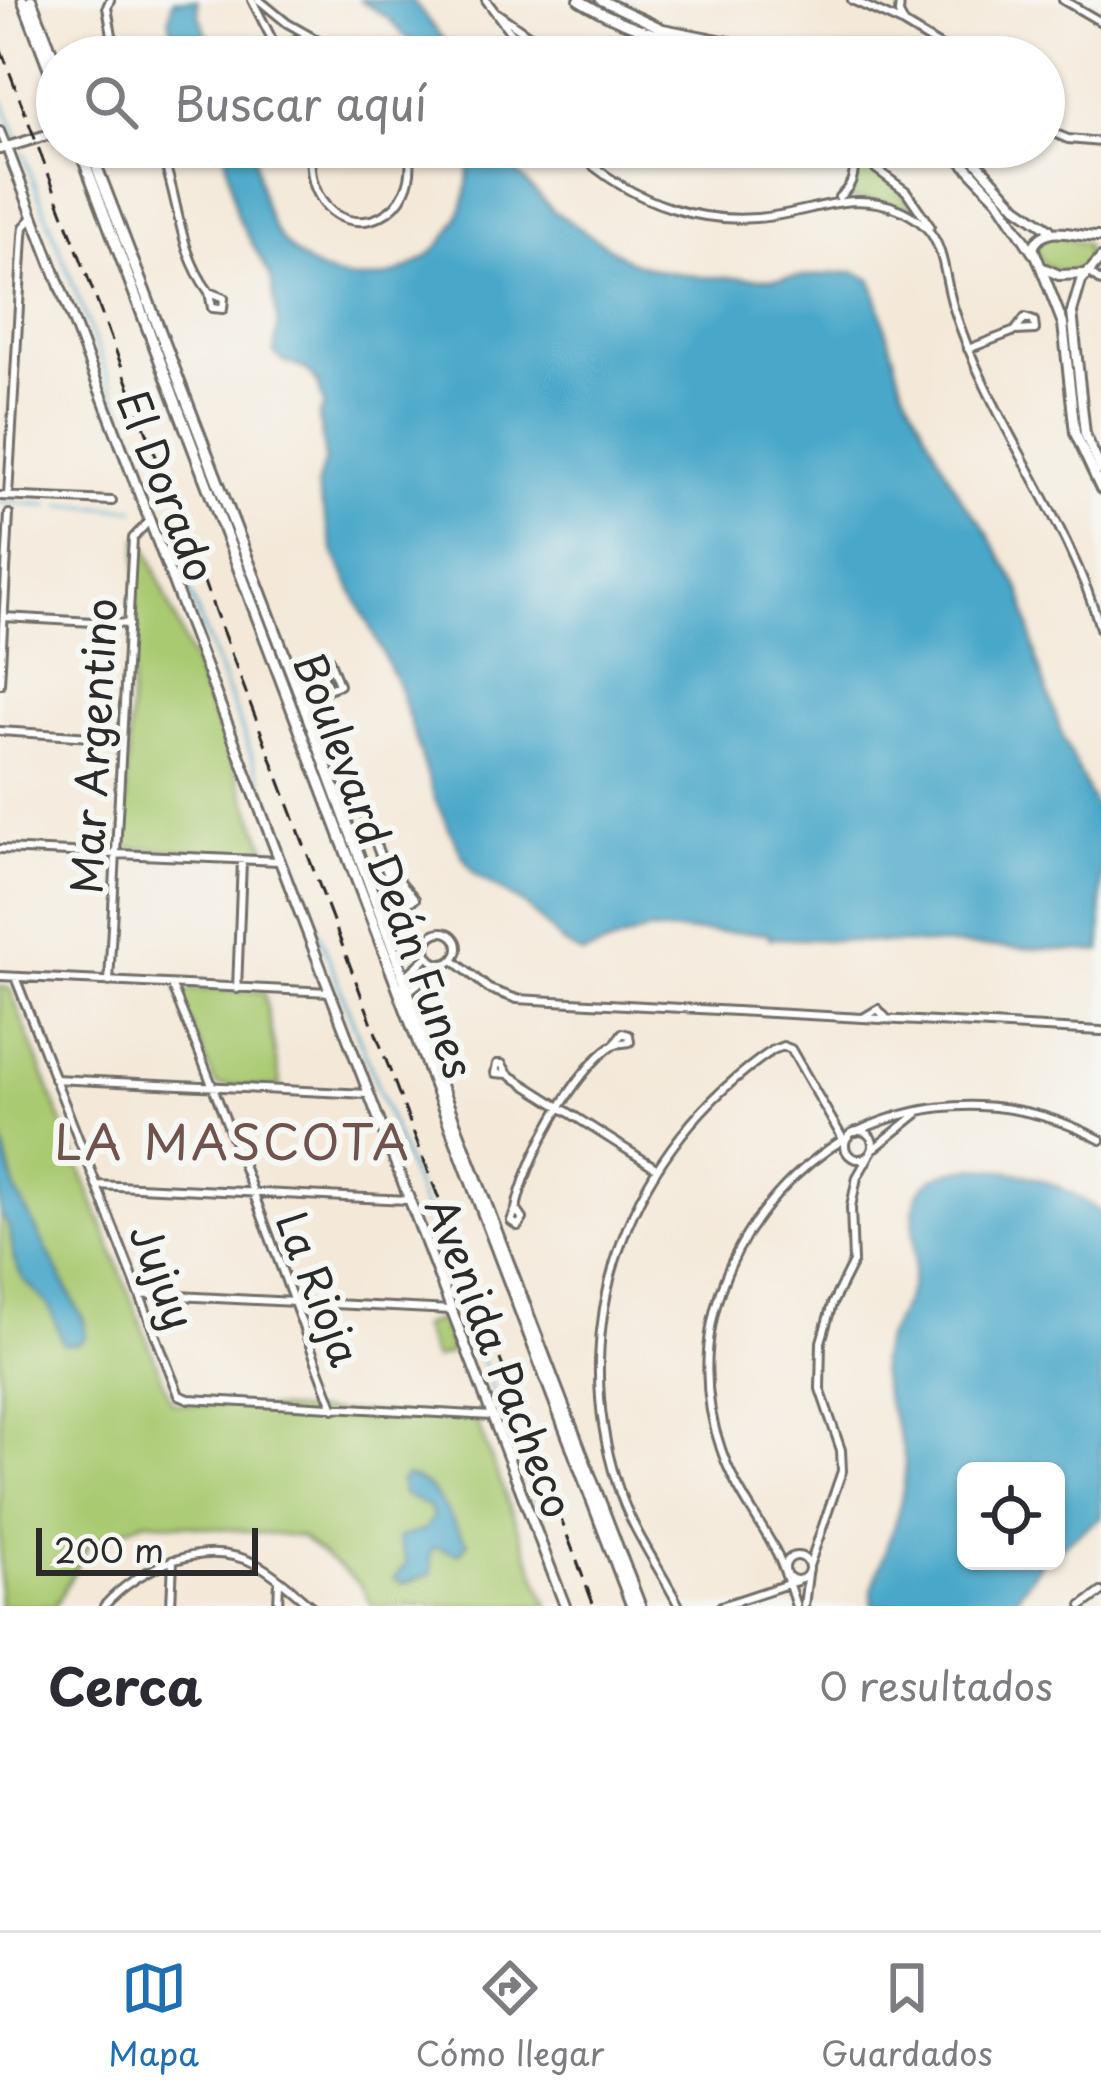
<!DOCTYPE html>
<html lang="es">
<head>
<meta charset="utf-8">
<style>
  :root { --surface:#fff; --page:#f2f2f3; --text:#2b2b33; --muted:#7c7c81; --line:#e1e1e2; --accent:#1f6fb2 }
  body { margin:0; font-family:"Playpen Sans",sans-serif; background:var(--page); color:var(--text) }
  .controls { position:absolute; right:36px; bottom:36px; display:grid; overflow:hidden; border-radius:18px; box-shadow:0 3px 9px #0004 }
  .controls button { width:108px; height:108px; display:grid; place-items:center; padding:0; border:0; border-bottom:3px solid var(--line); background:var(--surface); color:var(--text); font:60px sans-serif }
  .scale { position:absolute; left:36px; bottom:30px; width:222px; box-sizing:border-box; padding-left:12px; border:6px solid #2b2b2b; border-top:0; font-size:33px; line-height:42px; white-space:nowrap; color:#2b2b2b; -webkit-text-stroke:9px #f6f6f2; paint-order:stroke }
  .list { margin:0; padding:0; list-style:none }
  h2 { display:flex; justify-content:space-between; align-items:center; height:156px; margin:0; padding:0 48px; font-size:51px }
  h2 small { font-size:39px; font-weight:400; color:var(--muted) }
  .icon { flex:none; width:66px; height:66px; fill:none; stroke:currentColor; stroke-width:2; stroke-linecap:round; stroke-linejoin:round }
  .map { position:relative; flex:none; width:1101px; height:1606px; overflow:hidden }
  .search { position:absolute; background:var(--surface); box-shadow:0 3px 9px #0004; left:36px; right:36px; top:36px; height:132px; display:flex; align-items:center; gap:30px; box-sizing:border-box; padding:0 42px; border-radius:66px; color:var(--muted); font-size:45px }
  .sheet { height:324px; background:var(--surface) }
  nav { display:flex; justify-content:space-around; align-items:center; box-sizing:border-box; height:168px; border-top:3px solid var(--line); background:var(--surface); font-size:33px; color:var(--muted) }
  nav a { display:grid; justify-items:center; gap:6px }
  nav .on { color:var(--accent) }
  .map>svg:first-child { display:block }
  .green { fill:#aaca72; stroke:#6a7a4e; stroke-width:3 }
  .water { fill:#4aa7c9; stroke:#3a697a; stroke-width:3 }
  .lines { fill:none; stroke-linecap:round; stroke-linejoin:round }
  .stream { stroke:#4aa7c9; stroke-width:3 }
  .minor-casing { stroke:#716e68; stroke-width:12 }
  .tertiary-casing { stroke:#716e68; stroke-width:14 }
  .secondary-casing { stroke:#716e68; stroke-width:15 }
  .minor { stroke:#fff; stroke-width:6 }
  .tertiary { stroke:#fff; stroke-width:8 }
  .secondary { stroke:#fff; stroke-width:9 }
  .rail { stroke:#2b2b2b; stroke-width:3; stroke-dasharray:18 9; stroke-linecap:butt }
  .labels { text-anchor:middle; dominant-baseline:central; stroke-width:12; stroke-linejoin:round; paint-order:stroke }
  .street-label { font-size:42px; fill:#2b2b2b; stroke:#f6f6f2 }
  .quarter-label { font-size:48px; letter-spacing:3px; fill:#71534d; stroke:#f6f6f2 }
</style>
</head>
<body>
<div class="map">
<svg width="1101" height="1606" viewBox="0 0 1101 1606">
  <rect width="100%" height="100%" fill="#f6f6f2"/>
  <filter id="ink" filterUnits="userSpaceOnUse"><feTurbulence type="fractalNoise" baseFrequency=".00833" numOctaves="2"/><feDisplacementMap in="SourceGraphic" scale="24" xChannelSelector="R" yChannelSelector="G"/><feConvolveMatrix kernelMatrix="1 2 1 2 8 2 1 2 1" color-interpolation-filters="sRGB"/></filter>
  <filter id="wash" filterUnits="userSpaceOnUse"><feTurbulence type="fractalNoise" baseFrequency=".004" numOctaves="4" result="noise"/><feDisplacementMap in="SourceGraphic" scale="48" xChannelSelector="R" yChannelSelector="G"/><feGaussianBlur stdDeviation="2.7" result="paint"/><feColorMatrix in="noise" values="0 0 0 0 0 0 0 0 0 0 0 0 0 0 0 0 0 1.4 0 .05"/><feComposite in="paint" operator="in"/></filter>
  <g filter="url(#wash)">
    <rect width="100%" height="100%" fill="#f4e9d9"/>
    <path class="green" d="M860 161 892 183 919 214 887 202 850 199Z
      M1054 236 1085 244 1089 259 1084 266 1065 273C1050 269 1033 261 1038 243Z
      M142 536 266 848 260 854 124 848 138 540Z
      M0 986 10 989 172 1403 476 1420 548 1606H372L360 1584 301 1537 146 1521 90 1543 55 1606H0Z
      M177 989 264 992 281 1087 216 1085Z
      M439 1319 452 1352 434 1359 421 1326Z"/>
    <path class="water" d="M173 0H197L199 15 216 57H178L169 19Z
      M360 0H412L457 57H424L388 18Z
      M224 147H252C260 179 261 218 285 244 361 326 486 254 467 147H502L516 172 554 211 629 261 658 270 701 277 775 279 855 272 872 280 902 385 961 499 982 524 1022 593 1037 662 1063 737 1101 820V951C990 948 877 941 769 938V933L648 931 582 954 565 945 526 906 476 875 463 857 436 802 398 685 334 553 317 487 325 459 319 416 324 406 318 383 307 370 283 361 274 353 278 327 271 277 237 217Z
      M0 1133 16 1191 84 1321 86 1337 77 1344H63L49 1306 23 1279 14 1260 8 1226 0 1212Z
      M971 1168C1018 1168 1064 1183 1101 1213V1517L1056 1551V1471H966V1561H1042L1010 1606H872V1590C883 1553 902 1513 905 1474 907 1435 881 1404 880 1366 879 1337 902 1315 910 1289 927 1232 883 1178 971 1168Z
      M405 1476C440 1482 447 1520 468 1543L459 1554 434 1547 430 1554 432 1573 404 1584 394 1579 407 1563 397 1538 425 1530 433 1517 429 1507 403 1494 400 1482Z"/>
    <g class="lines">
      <path class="stream" d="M0 94 18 139
        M23 153 575 1606
        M0 502 49 505
        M61 505 135 509"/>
    </g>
  </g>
  <g filter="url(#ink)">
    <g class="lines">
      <defs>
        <path id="minor" d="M110 0 107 7 116 57
          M252 0 281 57
          M259 0 287 23 347 57
          M486 0 510 32 521 57
          M852 0 900 22 958 57
          M900 0 899 14 905 25
          M1063 0 1101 22
          M497 13 560 57
          M285 57 295 40 310 36
          M1044 129 1068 139 1101 142
          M0 131 7 148
          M159 147C180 197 176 248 209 292
          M309 147C311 163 310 180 318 194 346 248 425 216 408 147
          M572 147C631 205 709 231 790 213 828 205 859 193 898 209 947 230 940 262 953 306 989 421 1068 516 1101 631
          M846 147 906 191 930 226
          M839 197C854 185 858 168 849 151
          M1087 271 1101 282
          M209 292 224 298 223 309 212 308Z
          M1025 318 1034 321 1035 330 1015 331Z
          M968 349 1015 331
          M0 496 112 501
          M8 496 23 236 24 227 34 216
          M4 617 129 624
          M0 684 9 514
          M328 689 319 663 329 659 339 685 328 689 319 699 400 906 415 899 382 860
          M0 731 122 739
          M0 849 279 861
          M426 948a16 16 0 1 1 32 0a16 16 0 1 1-32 0Z
          M453 960 489 989 517 999 863 1018
          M0 976 329 992
          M15 977 179 1395 189 1399 492 1416
          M404 978 428 956
          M109 982 133 538 149 521
          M172 987C231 1125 280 1268 334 1409
          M237 989 242 861
          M409 991 440 966
          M887 1019 878 1009 863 1018 1101 1031
          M622 1033 629 1035 630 1042 615 1044Z
          M497 1064H502L508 1074 495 1073Z
          M508 1074 656 1168
          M54 1079 368 1094
          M845 1145a14 14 0 1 1 28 0a14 14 0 1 1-28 0Z
          M856 1132C936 1094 1023 1098 1101 1140
          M876 1147 917 1114
          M96 1185 408 1200
          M516 1209C524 1164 575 1067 615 1044
          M516 1209 523 1219 518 1226 511 1221Z
          M139 1294 451 1310
          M785 1568a12 12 0 1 1 24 0a12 12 0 1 1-24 0Z
          M809 1566 842 1471 841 1450 820 1389 821 1342 832 1304 853 1262 851 1207 857 1177 869 1156
          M104 1606C140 1566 206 1537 258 1565 277 1575 295 1593 311 1606
          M171 1606 173 1560
          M278 1606 279 1581
          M679 1606C658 1565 631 1529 617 1484 564 1319 631 1146 773 1050L783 1046 791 1049 843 1139
          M721 1606 797 1581
          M796 1606C789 1586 784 1565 773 1546 755 1514 733 1485 721 1449 678 1326 741 1199 849 1136
          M804 1606 808 1574
          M1082 1606 1101 1592"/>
        <path id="tertiary" d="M579 0C639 37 698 46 766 57
          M601 0 663 29 806 57
          M948 147 998 200 1033 253
          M963 147 1017 207 1049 229
          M7 148 565 1606
          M0 149 57 132
          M1101 237C1075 238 1047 221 1033 247L1063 324 1075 433 1101 489
          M1101 258 1081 281 1072 312 1085 434 1101 470
          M1043 268 1059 275 1085 274"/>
        <path id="secondary" d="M23 0 57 89
          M31 0 57 66
          M79 147 632 1606
          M89 147 298 690 404 978 422 1037 640 1606"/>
      </defs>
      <use href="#minor" class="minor-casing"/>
      <use href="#tertiary" class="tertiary-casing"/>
      <use href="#secondary" class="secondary-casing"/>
      <use href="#minor" class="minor"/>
      <use href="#tertiary" class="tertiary"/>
      <use href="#secondary" class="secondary"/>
      <path class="rail" d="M0 47 594 1606"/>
    </g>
  </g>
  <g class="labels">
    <g class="street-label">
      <text transform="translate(168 485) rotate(69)">El Dorado</text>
      <text transform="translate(92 746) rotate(-87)">Mar Argentino</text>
      <text transform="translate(386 865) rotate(70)">Boulevard Deán Funes</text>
      <text transform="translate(164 1276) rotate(69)">Jujuy</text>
      <text transform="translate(320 1288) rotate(69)">La Rioja</text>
      <text transform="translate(501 1357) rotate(69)">Avenida Pacheco</text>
    </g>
    <g class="quarter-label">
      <text x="233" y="1140">LA MASCOTA</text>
    </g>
  </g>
</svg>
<div class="controls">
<button><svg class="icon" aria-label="locate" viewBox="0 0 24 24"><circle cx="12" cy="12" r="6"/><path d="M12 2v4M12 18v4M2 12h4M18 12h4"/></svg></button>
</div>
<div class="scale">200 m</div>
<div class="search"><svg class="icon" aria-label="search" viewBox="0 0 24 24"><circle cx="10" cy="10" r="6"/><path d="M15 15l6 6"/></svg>Buscar aquí</div>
</div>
<section class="sheet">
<h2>Cerca<small>0 resultados</small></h2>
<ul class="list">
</ul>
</section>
<nav>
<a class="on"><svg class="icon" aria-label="map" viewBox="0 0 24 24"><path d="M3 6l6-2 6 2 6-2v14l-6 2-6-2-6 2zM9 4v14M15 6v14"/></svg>Mapa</a>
<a><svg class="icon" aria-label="directions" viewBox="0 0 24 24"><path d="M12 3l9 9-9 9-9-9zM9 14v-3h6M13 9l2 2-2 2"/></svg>Cómo llegar</a>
<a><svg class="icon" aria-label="saved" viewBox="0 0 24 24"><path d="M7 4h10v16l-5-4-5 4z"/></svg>Guardados</a>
</nav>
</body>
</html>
